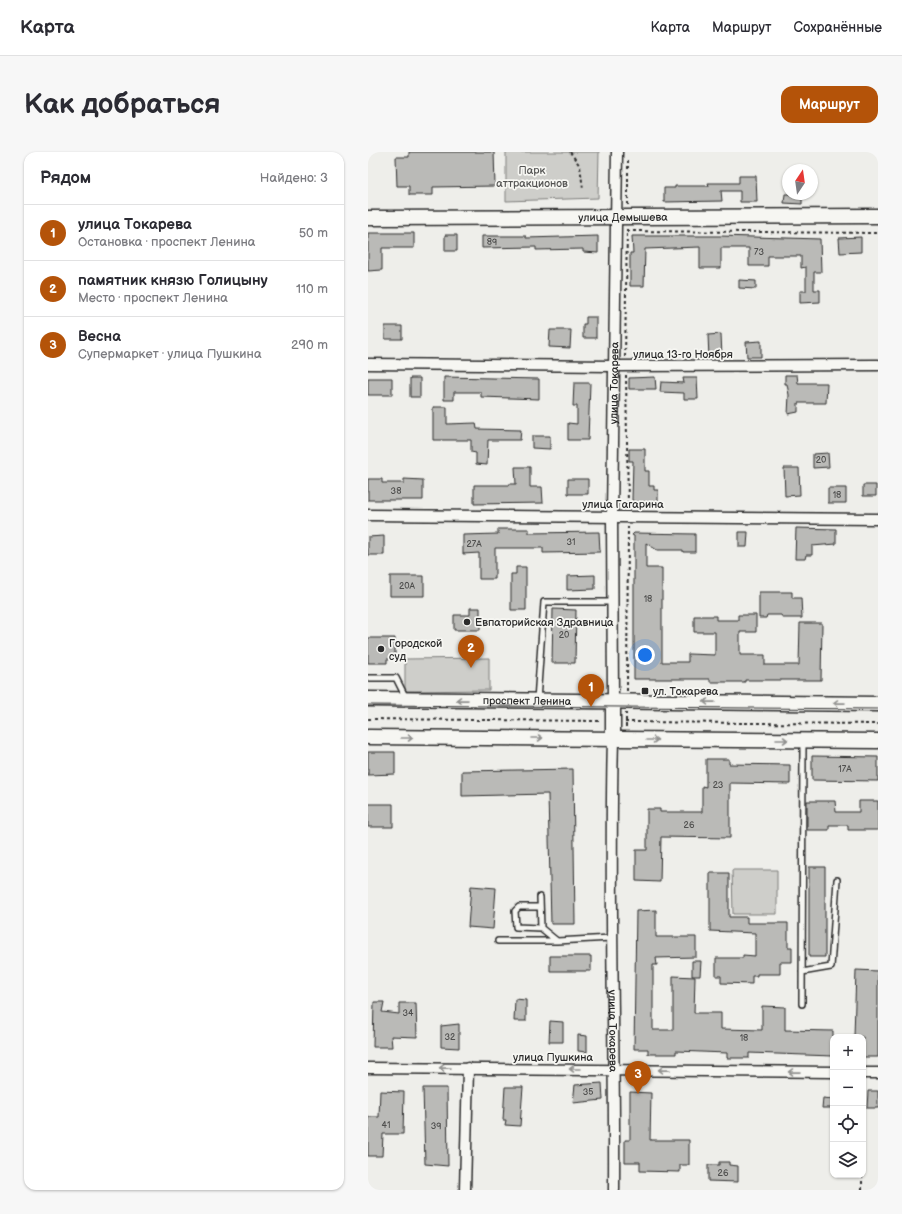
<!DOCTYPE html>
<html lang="ru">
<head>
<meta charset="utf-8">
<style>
  :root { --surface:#fff; --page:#f7f7f7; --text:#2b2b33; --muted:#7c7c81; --line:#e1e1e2; --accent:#b45309 }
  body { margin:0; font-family:"Balsamiq Sans",sans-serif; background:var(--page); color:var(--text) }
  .controls { position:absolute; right:12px; bottom:12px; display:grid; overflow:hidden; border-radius:8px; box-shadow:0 1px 3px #0004 }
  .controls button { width:36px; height:36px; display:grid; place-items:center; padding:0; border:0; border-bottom:1px solid var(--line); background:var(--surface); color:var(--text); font:20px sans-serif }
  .compass { position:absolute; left:414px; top:12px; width:36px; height:36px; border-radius:50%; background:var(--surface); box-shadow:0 1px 3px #0004; rotate:13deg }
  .you { position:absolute; left:277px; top:503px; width:14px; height:14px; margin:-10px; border:3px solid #fff; border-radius:50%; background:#1a73e8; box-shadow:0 0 0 6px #1a73e833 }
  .badge { display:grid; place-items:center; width:26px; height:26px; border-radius:50%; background:var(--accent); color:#fff; font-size:13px; font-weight:700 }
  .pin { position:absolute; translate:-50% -33px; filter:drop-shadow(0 1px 2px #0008) }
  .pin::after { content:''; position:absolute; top:21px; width:14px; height:12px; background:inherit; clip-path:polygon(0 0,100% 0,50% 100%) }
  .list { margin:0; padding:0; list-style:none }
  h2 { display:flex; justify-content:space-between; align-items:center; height:52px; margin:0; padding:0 16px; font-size:17px }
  h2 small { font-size:13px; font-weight:400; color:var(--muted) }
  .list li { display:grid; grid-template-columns:26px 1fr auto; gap:12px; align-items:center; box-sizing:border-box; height:56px; padding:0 16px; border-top:1px solid var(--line) }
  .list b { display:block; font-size:15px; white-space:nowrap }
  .list p { margin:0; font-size:13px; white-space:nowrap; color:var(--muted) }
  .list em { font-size:13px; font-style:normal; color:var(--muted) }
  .icon { flex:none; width:22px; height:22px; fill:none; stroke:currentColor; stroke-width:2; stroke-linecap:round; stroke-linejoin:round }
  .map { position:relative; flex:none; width:510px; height:1038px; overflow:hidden; border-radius:12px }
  header { display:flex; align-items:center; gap:24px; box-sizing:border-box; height:56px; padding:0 20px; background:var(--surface); border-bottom:1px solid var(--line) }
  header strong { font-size:19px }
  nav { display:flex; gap:22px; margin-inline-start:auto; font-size:14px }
  .intro { display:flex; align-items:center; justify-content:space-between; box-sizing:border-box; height:96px; padding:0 24px }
  h1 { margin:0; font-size:28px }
  .button { padding:10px 18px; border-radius:12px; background:var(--accent); color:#fff; font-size:14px; font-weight:700 }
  main { display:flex; gap:24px; padding:0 24px }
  aside { flex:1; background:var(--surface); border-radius:12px; box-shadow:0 1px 3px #0004 }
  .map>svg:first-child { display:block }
  .green { fill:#cececa; stroke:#7c7c7a }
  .building { fill:#babab7; stroke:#2b2b2b }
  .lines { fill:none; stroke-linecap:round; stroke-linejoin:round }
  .lane-casing { stroke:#2b2b2b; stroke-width:8 }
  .street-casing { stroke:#2b2b2b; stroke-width:13 }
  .secondary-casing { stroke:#2b2b2b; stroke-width:17 }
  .path { stroke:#2b2b2b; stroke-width:2; stroke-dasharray:3 3; stroke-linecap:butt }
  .lane { stroke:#f6f6f2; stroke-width:5 }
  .street { stroke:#f6f6f2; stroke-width:10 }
  .secondary { stroke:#f6f6f2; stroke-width:14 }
  .tram { stroke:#2b2b2b; stroke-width:1 }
  .oneway { stroke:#90908e }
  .poi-dot { fill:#2b2b2b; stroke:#f6f6f2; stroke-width:1.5 }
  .labels { text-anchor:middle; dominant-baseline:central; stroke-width:3.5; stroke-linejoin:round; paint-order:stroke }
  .number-label { font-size:9px; fill:#4f4f4e }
  .park-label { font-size:11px; fill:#545453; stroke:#f6f6f2 }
  .street-label { font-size:11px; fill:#2b2b2b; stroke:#f6f6f2 }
  .poi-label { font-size:11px; fill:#2b2b2b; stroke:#f6f6f2; text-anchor:start }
</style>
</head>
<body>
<header>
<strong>Карта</strong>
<nav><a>Карта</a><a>Маршрут</a><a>Сохранённые</a></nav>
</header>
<div class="intro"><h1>Как добраться</h1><a class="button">Маршрут</a></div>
<main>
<aside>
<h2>Рядом<small>Найдено: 3</small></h2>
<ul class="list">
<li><span class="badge">1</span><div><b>улица Токарева</b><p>Остановка · проспект Ленина</p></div><em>50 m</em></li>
<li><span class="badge">2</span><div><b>памятник князю Голицыну</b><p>Место · проспект Ленина</p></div><em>110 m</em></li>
<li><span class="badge">3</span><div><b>Весна</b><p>Супермаркет · улица Пушкина</p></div><em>290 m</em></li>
</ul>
</aside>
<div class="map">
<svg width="510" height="1038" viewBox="0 0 510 1038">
  <rect width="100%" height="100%" fill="#eeeeea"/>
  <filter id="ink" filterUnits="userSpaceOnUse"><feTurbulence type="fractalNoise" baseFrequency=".025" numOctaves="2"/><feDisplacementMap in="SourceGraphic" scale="8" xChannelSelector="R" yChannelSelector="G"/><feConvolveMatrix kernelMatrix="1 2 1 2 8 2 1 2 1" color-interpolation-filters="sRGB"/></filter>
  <g filter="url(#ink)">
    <path class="green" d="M138 0H231L230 46 138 49Z
      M121 506V538L37 539V507Z
      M364 718H409V762H365Z"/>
    <path class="building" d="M41 0H126L127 34 65 35V43H41V34H29L28 5H41Z
      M371 24H388L389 50H372V39H353L354 49 296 50V36H307V34H341L340 31H371Z
      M417 42H434V52L416 51Z
      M0 81H46V96H14V118L0 119Z
      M77 83H89V99H77Z
      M114 84H158V86L230 84V101L215 100V97L168 98V95L114 96Z
      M264 84H352L452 87 453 120H446V138H452V150L432 151V139H438V115L433 116V104H400V114H381V96H353V116H332V95L277 97 276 134H262V101H265Z
      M493 85V100L472 101 471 86Z
      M371 128 388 129V137L371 136Z
      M218 165H228V186H215V172H218Z
      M17 174H34V187H17Z
      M182 178H203L202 196 181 195Z
      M353 182 354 205 341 206 340 183Z
      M393 189V205H379L378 190Z
      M417 223H429L430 231H459L458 251H430V260L420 262 421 243 419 232H417Z
      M76 225 171 227V247L113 245V240H86V248H76Z
      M287 225 288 237H261V226Z
      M0 226H24V243H0Z
      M42 226H52V245H42Z
      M315 226H329L330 247H316V241L292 240 293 230 316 231Z
      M206 231H222L220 288H200V271L209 272V254H205Z
      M65 255H79V272L108 271 109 277 153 278 152 288H120L119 313 108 312V301L103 300V288H65Z
      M164 284H182V297L164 296Z
      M261 297H277V319H281V334H286V338H290V351H269L264 348 265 309H261Z
      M460 301 461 315 445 316V302Z
      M147 315H162V335H174L175 351 106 352V333H141V332H148Z
      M416 316H431L432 343 417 344Z
      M0 327H14V331H36V327L55 328V348H0Z
      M200 327H220V342H200Z
      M495 333H508V344H495Z
      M460 336H478V351H460Z
      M428 376 468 377V392L444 394V403H438L437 407H427Z
      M130 377H161V381L231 380 232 400 175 401V396H127V427H111V401L95 402V383L130 382Z
      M371 380H380L379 395H371Z
      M266 381 327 382V400H315V398H289L278 391V416H294V510H320V502L347 503V480H326V464H348V468H370V463H388V480H372V503H397V513H431L432 471H454L453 528H377V530H342V527H266V384L264 383Z
      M16 384V403H0V385Z
      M148 415H158V458H143V422H148Z
      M227 423V437L199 438V424Z
      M22 424H56V444H22Z
      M391 440H424V446H433L434 466H415L413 463H399L398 466H391Z
      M102 456H112V478H86V463H102Z
      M185 457 208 458 207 511H184Z
      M0 486H27V507H19V511H0Z
      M0 600H27V622L0 623Z
      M444 604 510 605V629L444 628Z
      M338 607H361V612L422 613V632L362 631V686L293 685 292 730 268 729V698H279V657H292V660H334V634L338 635Z
      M205 617 207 772H183L180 642 94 644V619Z
      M439 649H467L468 660H491V649H510V678H480V673H461V678H439Z
      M0 652H25V675H0Z
      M441 715H457V805H441Z
      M342 721H361V765H379V771H420V795H424V810H412V822H389V824H384V832L353 831V824H348V806H375V803L387 804V781L342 779Z
      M103 734 128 736 125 777 100 775Z
      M288 758V785H328V805L288 806 289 813H285V878H305V824L327 825 326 861H353V877L394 878V854L417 855V878L465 879V904L381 901V906H359V901L308 899V902H280V897H266L268 759Z
      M182 804H223V819H182Z
      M324 809H333L332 824H324Z
      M488 818 510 819V905H495V885H486Z
      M147 847 158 848V869H146Z
      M6 850H16L14 860 31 862V851H48L49 885 23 884 24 895H5Z
      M182 869 195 870V890H181Z
      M91 872V896L73 895V874Z
      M210 883 219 884V900L210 899Z
      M234 931 235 948 205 951 207 933Z
      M137 935H155L152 974 137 973 138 968H135Z
      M55 936H79L80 1014 57 1012Z
      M12 939 36 940 35 982H15L14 1004H0V965H11Z
      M500 939H510V956H499Z
      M262 940 283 941 282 988H321V1013H312V1020L272 1019V1010H257V988H262Z
      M455 946 465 947V956H454Z
      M351 1010H361V1013L370 1014V1030L340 1029V1013H351Z"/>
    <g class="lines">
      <defs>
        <path id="lane" d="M0 526H28L38 546
          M169 548 176 450H244
          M172 745 173 776 189 789 243 786
          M172 755H151L147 759 148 775 173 776
          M130 789H189
          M434 820 463 815 469 728
          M434 852 435 590"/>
        <g id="street">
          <path d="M0 212 246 214 510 213"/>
          <path d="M0 363 510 367"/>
          <path id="s1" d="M245 549 244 364 249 0"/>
          <path id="s2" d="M245 587C241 737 247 888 246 1038"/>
          <path d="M0 916 465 920"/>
          <path d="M495 921H510"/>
          <path d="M97 1038 100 916"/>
        </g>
        <g id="secondary">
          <path id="s3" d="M0 66 510 64"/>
          <path id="s4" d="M0 547 510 552"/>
          <path d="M0 585 510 589"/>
          <path d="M245 587V549"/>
        </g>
      </defs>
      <use href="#lane" class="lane-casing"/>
      <use href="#street" class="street-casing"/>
      <use href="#secondary" class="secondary-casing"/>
      <path class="path" d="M202 0 212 14 215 37
        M260 53V9
        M259 79 510 81
        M257 205 259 77
        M258 223 260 355
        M259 539 260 375
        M0 567 233 569
        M257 570 510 572
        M258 575V561
        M494 1023V1038"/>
      <use href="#lane" class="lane"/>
      <use href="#street" class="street"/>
      <use href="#secondary" class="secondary"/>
      <path class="tram" d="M0 553 510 557"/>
    </g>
    <defs><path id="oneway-shaft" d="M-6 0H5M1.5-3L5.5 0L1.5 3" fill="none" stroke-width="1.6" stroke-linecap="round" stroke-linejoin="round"/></defs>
    <g class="oneway">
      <use href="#oneway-shaft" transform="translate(94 548) rotate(-179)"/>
      <use href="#oneway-shaft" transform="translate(341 550) rotate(-179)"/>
      <use href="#oneway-shaft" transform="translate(471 551) rotate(-179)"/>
      <use href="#oneway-shaft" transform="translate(39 586)"/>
      <use href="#oneway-shaft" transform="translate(169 586)"/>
      <use href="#oneway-shaft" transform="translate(284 588)"/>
      <use href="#oneway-shaft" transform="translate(414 588)"/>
      <use href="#oneway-shaft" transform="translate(77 916) rotate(-179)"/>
      <use href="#oneway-shaft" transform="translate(207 917) rotate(-180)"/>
      <use href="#oneway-shaft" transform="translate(296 918) rotate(-179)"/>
      <use href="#oneway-shaft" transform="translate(426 920) rotate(-179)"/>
    </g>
  </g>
  <g class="poi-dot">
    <circle cx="99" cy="470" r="4"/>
    <circle cx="13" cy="497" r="4"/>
    <rect x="273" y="535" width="8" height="8" rx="2"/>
  </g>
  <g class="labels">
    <g class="number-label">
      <text x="124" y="90">89</text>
      <text x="391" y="100">73</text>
      <text x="453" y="308">20</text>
      <text x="28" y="339">38</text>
      <text x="469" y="343">18</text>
      <text x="203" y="390">31</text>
      <text x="106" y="392">27А</text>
      <text x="39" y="434">20А</text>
      <text x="280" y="447">18</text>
      <text x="196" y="483">20</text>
      <text x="477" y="617">17А</text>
      <text x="350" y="633">23</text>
      <text x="321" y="673">26</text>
      <text x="40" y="861">34</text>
      <text x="82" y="885">32</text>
      <text x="376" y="886">18</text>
      <text x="220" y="940">35</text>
      <text x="18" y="973">41</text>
      <text x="68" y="974">39</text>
      <text x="355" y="1021">26</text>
    </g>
    <g class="park-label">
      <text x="164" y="18">Парк<tspan x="164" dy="13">аттракционов</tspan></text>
    </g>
    <g class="street-label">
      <text stroke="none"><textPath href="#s3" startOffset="255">улица Демышева</textPath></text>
      <text x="315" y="202">улица 13-го Ноября</text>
      <text stroke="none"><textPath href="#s1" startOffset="318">улица Токарева</textPath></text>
      <text x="255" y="352">улица Гагарина</text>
      <text stroke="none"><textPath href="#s4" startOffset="159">проспект Ленина</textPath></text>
      <text stroke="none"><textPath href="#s2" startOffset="292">улица Токарева</textPath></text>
      <text x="185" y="905">улица Пушкина</text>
    </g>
    <g class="poi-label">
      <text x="107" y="470">Евпаторийская Здравница</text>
      <text x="21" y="491">Городской<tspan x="21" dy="13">суд</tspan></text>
      <text x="285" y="539">ул. Токарева</text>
    </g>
  </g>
</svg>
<div class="controls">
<button>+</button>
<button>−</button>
<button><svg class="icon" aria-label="locate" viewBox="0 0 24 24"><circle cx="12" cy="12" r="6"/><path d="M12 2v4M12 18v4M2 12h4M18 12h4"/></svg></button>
<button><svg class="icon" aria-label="layers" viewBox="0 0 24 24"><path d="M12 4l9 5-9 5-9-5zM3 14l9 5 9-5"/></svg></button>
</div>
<svg class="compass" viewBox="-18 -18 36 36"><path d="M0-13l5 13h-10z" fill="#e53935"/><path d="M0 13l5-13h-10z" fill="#7c7c81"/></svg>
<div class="you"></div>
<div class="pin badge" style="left:223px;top:555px">1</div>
<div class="pin badge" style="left:103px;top:516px">2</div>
<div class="pin badge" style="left:270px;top:942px">3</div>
</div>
</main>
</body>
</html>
